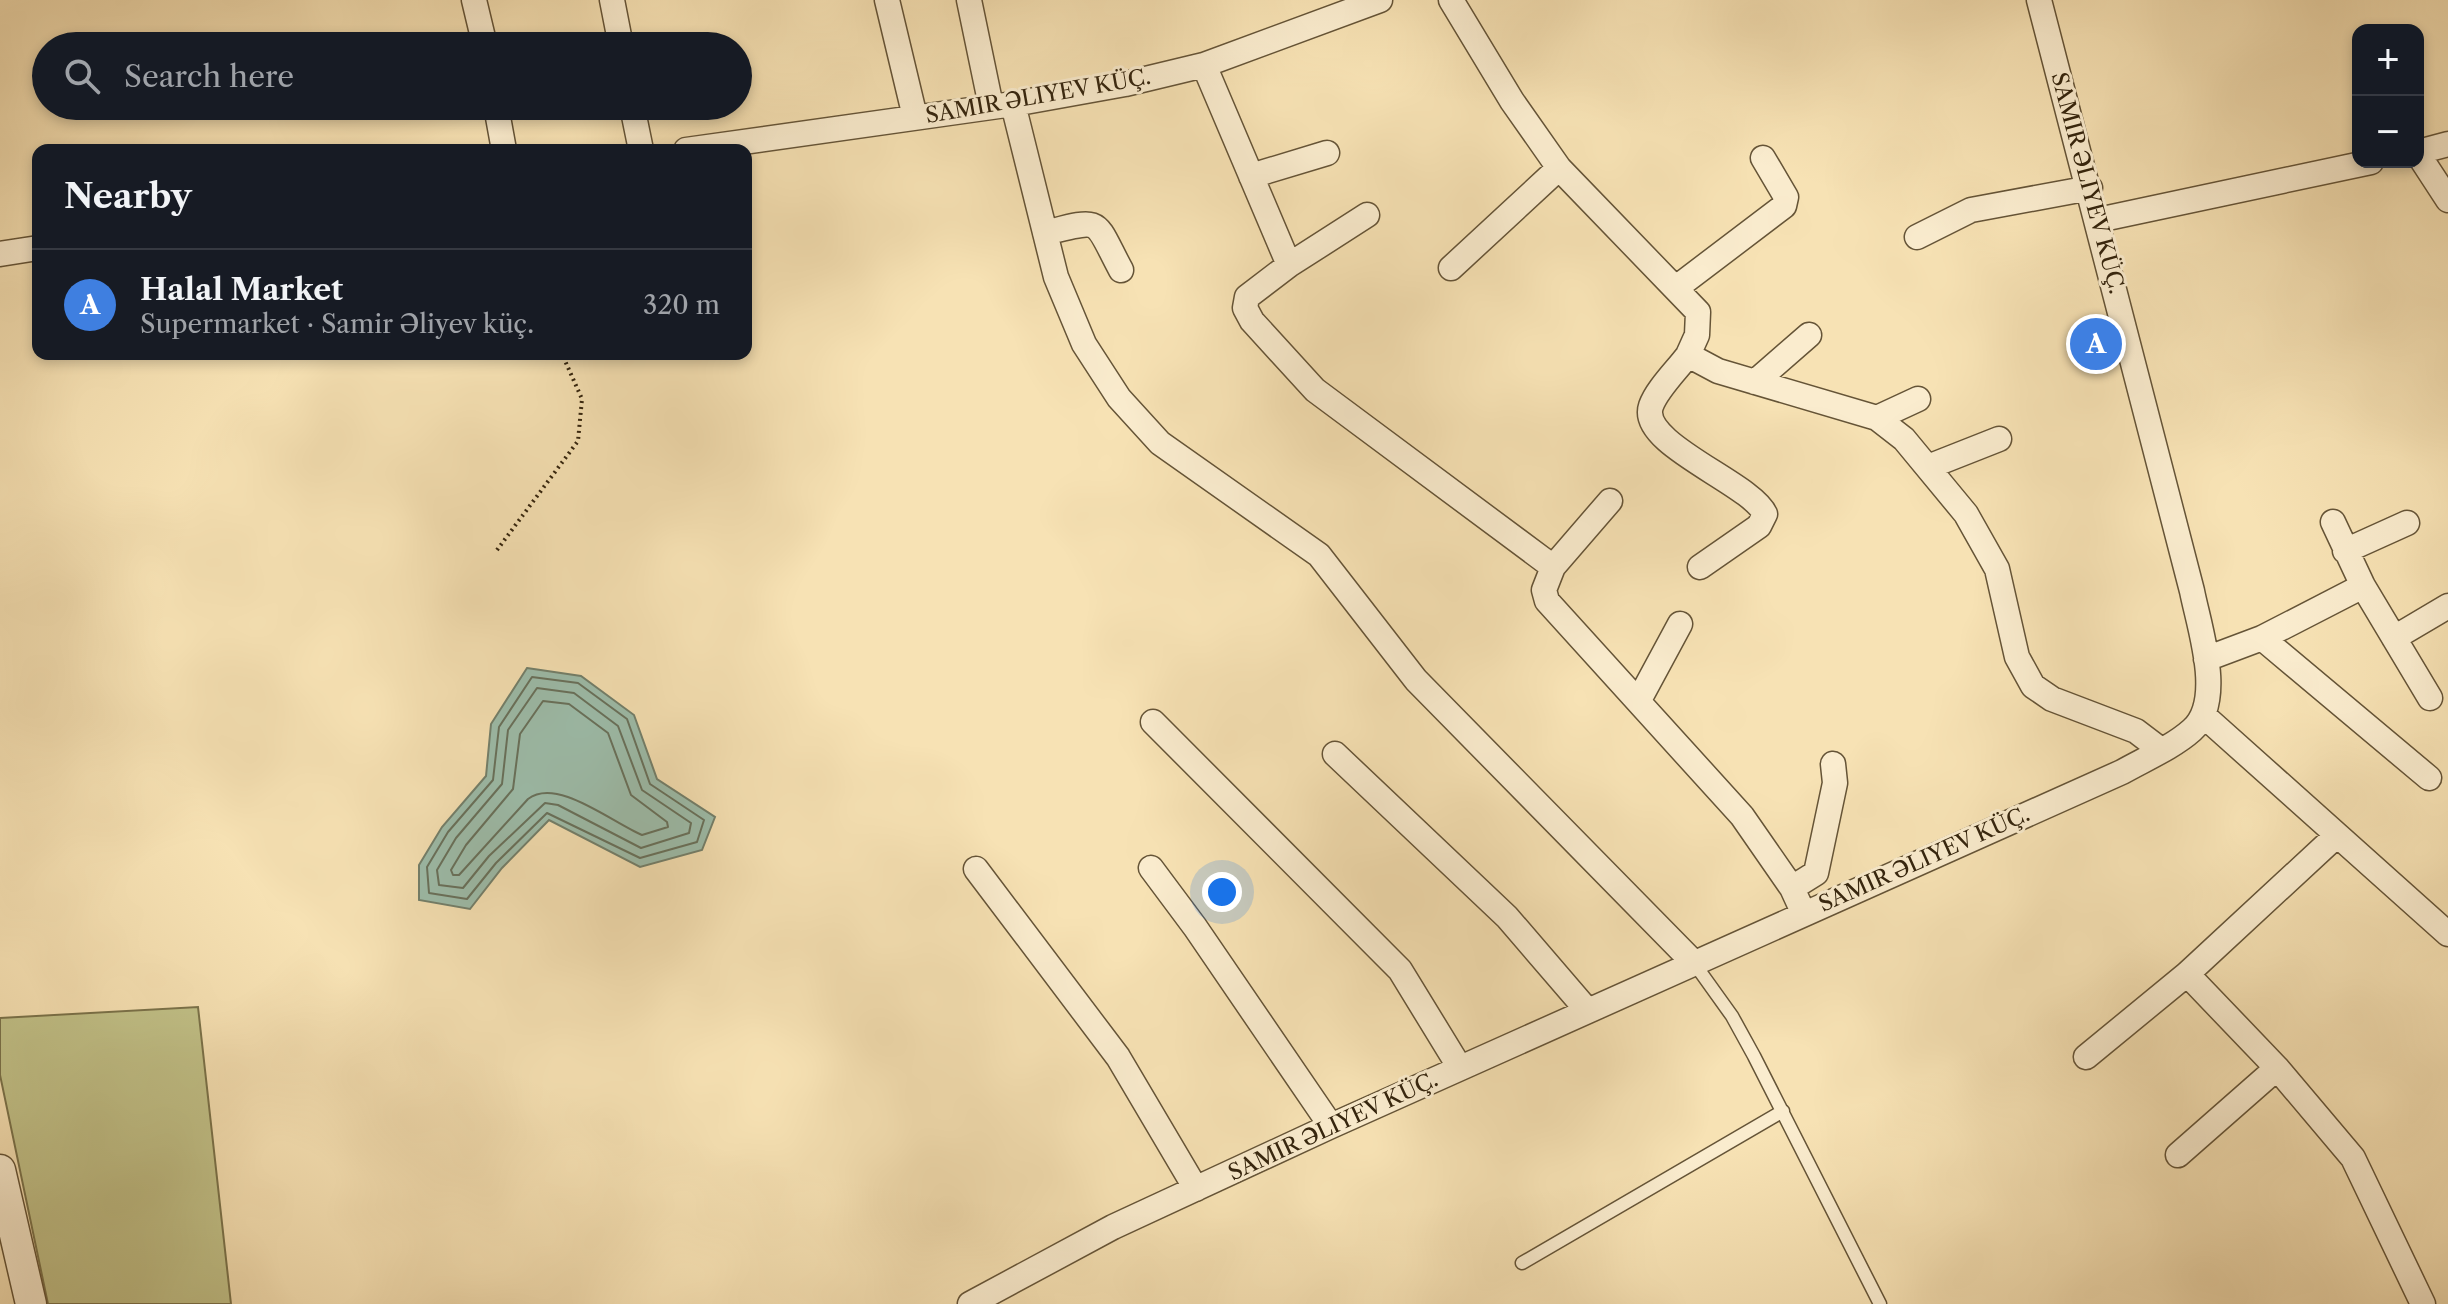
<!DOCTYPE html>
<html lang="en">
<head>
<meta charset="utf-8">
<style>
  :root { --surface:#171b24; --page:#20242c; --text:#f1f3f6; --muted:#9ea1a6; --line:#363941; --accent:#ea580c }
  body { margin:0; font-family:"Libre Caslon Text",serif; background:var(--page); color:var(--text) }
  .controls { position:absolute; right:24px; top:24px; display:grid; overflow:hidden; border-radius:16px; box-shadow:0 4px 12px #0003 }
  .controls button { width:72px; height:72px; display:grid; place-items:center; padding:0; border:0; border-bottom:2px solid var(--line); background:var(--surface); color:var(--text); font:40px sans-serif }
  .you { position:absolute; left:1222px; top:892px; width:28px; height:28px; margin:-20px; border:6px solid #fff; border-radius:50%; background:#1a73e8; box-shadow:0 0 0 12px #1a73e833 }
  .badge { display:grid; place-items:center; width:52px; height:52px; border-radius:50%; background:var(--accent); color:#fff; font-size:26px; font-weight:700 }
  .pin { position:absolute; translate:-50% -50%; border:4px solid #fff; box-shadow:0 2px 8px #0006 }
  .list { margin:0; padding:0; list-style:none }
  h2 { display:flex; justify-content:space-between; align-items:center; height:104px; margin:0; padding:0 32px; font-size:34px }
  h2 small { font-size:26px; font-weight:400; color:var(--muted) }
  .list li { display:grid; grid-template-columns:52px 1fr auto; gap:24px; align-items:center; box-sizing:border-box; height:112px; padding:0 32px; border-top:2px solid var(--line) }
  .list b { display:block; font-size:30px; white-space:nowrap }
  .list p { margin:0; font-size:26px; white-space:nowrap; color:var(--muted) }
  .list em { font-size:26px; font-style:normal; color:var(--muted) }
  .icon { flex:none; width:44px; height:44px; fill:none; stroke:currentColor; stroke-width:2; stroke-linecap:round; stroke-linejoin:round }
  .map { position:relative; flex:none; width:2448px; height:1304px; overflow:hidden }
  .search { position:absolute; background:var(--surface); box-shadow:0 4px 12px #0003; left:32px; top:32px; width:720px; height:88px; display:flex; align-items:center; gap:20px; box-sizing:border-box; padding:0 28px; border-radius:44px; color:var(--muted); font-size:30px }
  .panel { position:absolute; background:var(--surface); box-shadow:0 4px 12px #0003; left:32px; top:144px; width:720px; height:216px; border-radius:16px }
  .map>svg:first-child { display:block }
  .green { fill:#c2c289; stroke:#7b734b; stroke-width:2 }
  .water { fill:#9dbeac; stroke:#73806c; stroke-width:2 }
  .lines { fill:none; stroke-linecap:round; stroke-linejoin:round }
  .shore { stroke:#68715c; stroke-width:2 }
  .service-casing { stroke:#655437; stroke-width:15 }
  .minor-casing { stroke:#655437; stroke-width:27 }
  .tertiary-casing { stroke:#655437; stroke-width:33 }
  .path { stroke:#34240d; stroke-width:4; stroke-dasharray:2 4; stroke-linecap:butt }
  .service { stroke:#faecce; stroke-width:12 }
  .minor { stroke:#faecce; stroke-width:24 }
  .tertiary { stroke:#faecce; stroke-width:30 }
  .labels { text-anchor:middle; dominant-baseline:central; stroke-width:6; stroke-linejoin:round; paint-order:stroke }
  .street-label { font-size:22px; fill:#34240d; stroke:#faecce }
</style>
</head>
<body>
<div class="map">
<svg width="2448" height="1304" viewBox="0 0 2448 1304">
  <rect width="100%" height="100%" fill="#f7e2b4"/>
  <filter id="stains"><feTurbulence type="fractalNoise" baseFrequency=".0025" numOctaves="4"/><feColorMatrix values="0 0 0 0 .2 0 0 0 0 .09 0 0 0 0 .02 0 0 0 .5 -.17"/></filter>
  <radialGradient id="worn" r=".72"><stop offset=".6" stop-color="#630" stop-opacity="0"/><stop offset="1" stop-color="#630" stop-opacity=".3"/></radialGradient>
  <path class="green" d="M198 1007 231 1304H48L0 1075V1018Z"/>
  <path class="water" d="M527 668 581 676 634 715 657 779 715 817 702 850 640 867 549 820 502 868 470 909 419 900V865L442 827 486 776 491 724Z"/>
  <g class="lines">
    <path class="shore" d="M532 677 578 683 627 719 650 784 704 820 697 842 640 858 547 813 496 863 467 899 429 893 427 867 448 832 493 780 499 727Z
      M537 688 574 693 618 726 642 790 691 823 689 833 641 848 558 805 545 803 489 856 463 888 439 885 437 870 456 838 502 784 508 730Z
      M543 701 569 704 608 733 631 795 667 822 668 827 642 835C611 822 557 777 528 799L459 875H453L451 870 466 845 513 789 520 734Z"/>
    <defs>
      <path id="service" d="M1694 963 1732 1016 1754 1056 1880 1304
        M1522 1263 1783 1111"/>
      <path id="minor" d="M474 0 485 46
        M612 0 621 46
        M887 0 915 117
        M969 0 991 106
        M1451 0 1512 101 1559 168 1698 312 1697 335 1688 355 1718 371 1877 418 1904 439 1966 514 1997 569 2017 657 2033 686 2052 699 2136 731 2161 750
        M1204 65 1289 265 1247 297 1245 308 1252 321 1315 390 1553 567 1544 590 1547 601 1742 816 1792 888 1803 912
        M1013 104 1056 277 1084 344 1119 398 1160 443 1319 555 1416 680 1694 963
        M496 106 504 150
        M632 106 641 150
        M686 150 1013 104 1125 84 1204 65 1380 0
        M2418 152 2448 144
        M2418 154 2448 200
        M1251 176 1327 153
        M2098 220 2371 162
        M1045 233C1104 218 1093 218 1121 270
        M1917 237 1971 210 2090 188
        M0 254 38 248
        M1289 265 1367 215
        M1451 268 1559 168
        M1676 288 1784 206 1786 197 1763 158
        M1688 355C1677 370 1657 389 1651 406 1638 444 1751 483 1765 514L1759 526 1700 567
        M1755 382 1809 335
        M1877 418 1918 399
        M1928 467 1999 439
        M2333 522 2363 586 2430 698
        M2345 551 2407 523
        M1553 567 1610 501
        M2262 638 2429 778
        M2394 638 2448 606
        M2206 659 2262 638 2363 586
        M1639 700 1680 624
        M2203 715 2448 934
        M1153 722 1400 970 1460 1068
        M1335 754 1507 917 1587 1010
        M1151 868 1195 927 1331 1126
        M976 869 1118 1057 1196 1189
        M1792 888 1816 873 1835 783 1833 764
        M2187 974 2277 1068 2353 1158 2423 1304
        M2086 1057 2187 974 2336 836
        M2178 1155 2277 1068
        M970 1304 1113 1227 1331 1126 2122 772C2145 759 2173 747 2192 730 2225 701 2199 627 2192 591L2039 0"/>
      <path id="tertiary" d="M0 1170 31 1304"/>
    </defs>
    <use href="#service" class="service-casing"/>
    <use href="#minor" class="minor-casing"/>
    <use href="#tertiary" class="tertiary-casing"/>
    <path class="path" d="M497 550 578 441 582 399 562 354"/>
    <use href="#service" class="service"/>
    <use href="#minor" class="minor"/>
    <use href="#tertiary" class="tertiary"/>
  </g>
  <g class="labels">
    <g class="street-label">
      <text transform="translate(1038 96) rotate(-10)">SAMIR ƏLIYEV KÜÇ.</text>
      <text transform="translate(2088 183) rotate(75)">SAMIR ƏLIYEV KÜÇ.</text>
      <text transform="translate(1924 859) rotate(-24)">SAMIR ƏLIYEV KÜÇ.</text>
      <text transform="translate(1333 1126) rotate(-25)">SAMIR ƏLIYEV KÜÇ.</text>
    </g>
  </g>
  <rect width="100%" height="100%" filter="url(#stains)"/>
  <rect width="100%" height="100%" fill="url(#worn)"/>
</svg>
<div class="controls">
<button>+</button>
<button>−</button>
</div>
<div class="you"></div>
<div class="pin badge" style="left:2096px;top:344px;background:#3f7fe0">A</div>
<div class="search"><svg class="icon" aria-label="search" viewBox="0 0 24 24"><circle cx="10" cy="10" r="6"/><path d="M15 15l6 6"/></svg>Search here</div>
<section class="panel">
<h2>Nearby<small></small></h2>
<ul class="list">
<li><span class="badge" style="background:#3f7fe0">A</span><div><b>Halal Market</b><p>Supermarket · Samir Əliyev küç.</p></div><em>320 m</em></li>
</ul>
</section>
</div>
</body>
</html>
